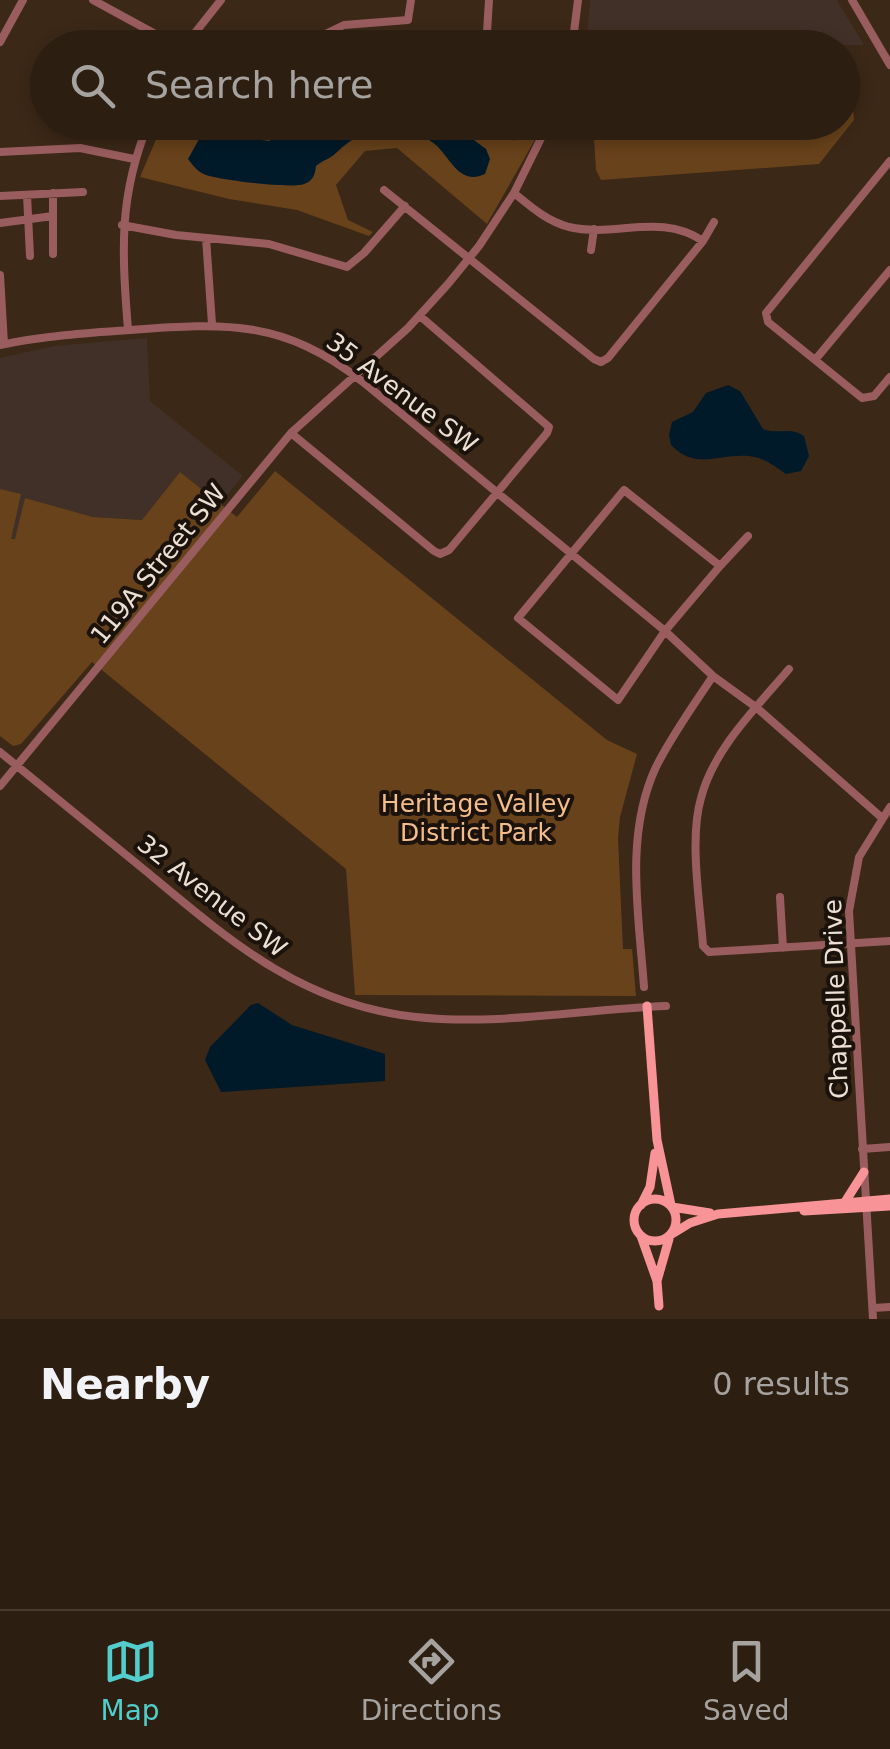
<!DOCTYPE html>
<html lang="en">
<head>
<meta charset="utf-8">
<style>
  :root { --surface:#2c1e11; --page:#34271a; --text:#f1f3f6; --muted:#a6a29f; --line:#483c31; --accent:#53cdcb }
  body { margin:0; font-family:"DejaVu Sans",sans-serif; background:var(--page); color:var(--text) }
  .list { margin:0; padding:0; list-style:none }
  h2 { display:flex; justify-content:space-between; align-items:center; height:130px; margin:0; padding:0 40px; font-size:42px }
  h2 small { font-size:32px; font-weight:400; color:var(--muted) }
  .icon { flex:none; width:55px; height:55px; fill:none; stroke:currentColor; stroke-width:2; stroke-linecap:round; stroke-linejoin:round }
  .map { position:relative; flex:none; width:890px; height:1319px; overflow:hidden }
  .search { position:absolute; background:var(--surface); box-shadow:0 5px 15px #0003; left:30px; right:30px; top:30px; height:110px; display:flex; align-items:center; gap:25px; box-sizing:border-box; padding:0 35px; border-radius:55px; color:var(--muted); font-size:38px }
  .sheet { height:290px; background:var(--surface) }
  nav { display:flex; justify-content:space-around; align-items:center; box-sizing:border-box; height:140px; border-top:2px solid var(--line); background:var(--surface); font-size:28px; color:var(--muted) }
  nav a { display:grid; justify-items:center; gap:5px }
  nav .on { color:var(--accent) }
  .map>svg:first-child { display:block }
  .education { fill:#413027 }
  .green { fill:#68421b }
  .water { fill:#001a29 }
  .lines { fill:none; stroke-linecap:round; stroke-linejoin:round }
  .minor { stroke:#9a5d5f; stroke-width:8 }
  .major { stroke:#f89398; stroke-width:9 }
  .labels { text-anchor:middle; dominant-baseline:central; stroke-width:8; stroke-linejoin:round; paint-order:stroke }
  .street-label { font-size:25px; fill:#ecdfd4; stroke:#1b130b }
  .park-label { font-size:25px; fill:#f3bd8c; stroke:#1b130b }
</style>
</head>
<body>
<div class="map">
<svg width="890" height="1319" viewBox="0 0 890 1319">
  <rect width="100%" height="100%" fill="#3b2817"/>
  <path class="education" d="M590 0H837L864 45 586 47Z
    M147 338 150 401 243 476 220 503 180 472 142 520 93 517 25 498 16 539 0 540V358L54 346Z"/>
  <path class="green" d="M843 65 850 69 854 120 819 164 601 180 596 170 593 123 842 122Z
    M163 123H490L514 141 530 123H538L541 129 487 224 397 148 365 151 336 185 348 220 373 232 369 236 297 210 229 199 140 177Z
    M275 471 607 740 637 754 620 817 618 838 623 949H632L636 996 355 995 346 869 92 662 21 744 13 746 0 736V489L21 494 11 539H15L25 498 93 517 142 520 180 472 237 517Z"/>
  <path class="water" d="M304 122 451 123 486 149 490 159 485 174C460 186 451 159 436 145 403 118 363 126 336 153 330 159 323 160 316 166 315 175 313 181 304 184 291 189 221 180 206 175 198 172 193 166 188 159L203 132 269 141Z
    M728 385 740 391 763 429C777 435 790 426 804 436L809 456 801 471 786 474C774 466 765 458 749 456 719 453 696 471 671 445L669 435 672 422 693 412 706 393Z
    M258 1003 292 1025 385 1054V1081L221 1092 205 1060 210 1047 251 1005Z"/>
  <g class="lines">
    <path class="minor" d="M93 0 181 48
      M852 0 890 65
      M0 42 23 0
      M183 48 221 0
      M296 48 344 25 408 20 411 0
      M486 48 489 0
      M572 48 578 0
      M0 152 80 148 134 159
      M890 161 766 313 768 322 862 398 874 396 890 377
      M384 190 594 359 601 362 608 358 703 241C660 212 615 238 569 227 547 221 531 207 514 193
      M27 195 30 256
      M0 196 83 192
      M0 223 53 216
      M122 225 176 235 269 244 347 267 364 253 405 206
      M206 238 212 324
      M703 241 714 222
      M591 250 594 229
      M53 254V193
      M0 275 4 344
      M128 330C122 252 118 196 149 122
      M0 345C43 336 86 333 130 330 226 323 283 319 363 382L665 631 713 676 757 708 881 817
      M815 360 890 270
      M291 433 434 551 440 554 449 550 547 433 549 427 420 316
      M624 490 720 566 665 631 618 700 518 618Z
      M720 566 748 536
      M789 669C757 707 714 748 701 798 689 839 700 903 703 946L709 952 890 941
      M0 752C49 792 98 832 147 872 231 942 303 1005 416 1017 498 1026 584 1009 666 1006
      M0 786 291 433 408 328 448 284 479 246 514 193 549 122
      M780 897 783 948
      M644 987C639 916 624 835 656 767 672 735 693 706 713 676
      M862 1149 890 1147
      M873 1308 890 1307
      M873 1319 849 911 859 857 890 807"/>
    <path class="major" d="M647 1006 657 1140 671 1205
      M634 1220a21 21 0 1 1 42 0a21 21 0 1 1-42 0Z
      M845 1202 864 1172
      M641 1205 650 1187 655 1153
      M672 1207 710 1213
      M804 1211 890 1206
      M672 1234 690 1223 718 1214 890 1199
      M641 1236 657 1281 669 1239
      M657 1281 659 1306"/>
  </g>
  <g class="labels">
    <g class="street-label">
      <text transform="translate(402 393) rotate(37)">35 Avenue SW</text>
      <text transform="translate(158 564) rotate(-51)">119A Street SW</text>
      <text transform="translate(212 896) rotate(38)">32 Avenue SW</text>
      <text transform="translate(836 999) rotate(-92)">Chappelle Drive</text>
    </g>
    <g class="park-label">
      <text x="476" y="803">Heritage Valley<tspan x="476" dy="29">District Park</tspan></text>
    </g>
  </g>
</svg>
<div class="search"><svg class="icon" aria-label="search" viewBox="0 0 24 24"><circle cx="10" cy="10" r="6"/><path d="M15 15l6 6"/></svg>Search here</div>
</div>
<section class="sheet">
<h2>Nearby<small>0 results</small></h2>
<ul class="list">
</ul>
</section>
<nav>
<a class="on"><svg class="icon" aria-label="map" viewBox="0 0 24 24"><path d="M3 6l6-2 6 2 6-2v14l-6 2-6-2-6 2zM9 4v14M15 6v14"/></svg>Map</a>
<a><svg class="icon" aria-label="directions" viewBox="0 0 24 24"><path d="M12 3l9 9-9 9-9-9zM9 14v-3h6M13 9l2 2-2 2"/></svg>Directions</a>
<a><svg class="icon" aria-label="saved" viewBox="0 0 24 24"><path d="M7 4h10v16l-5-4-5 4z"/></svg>Saved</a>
</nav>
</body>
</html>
